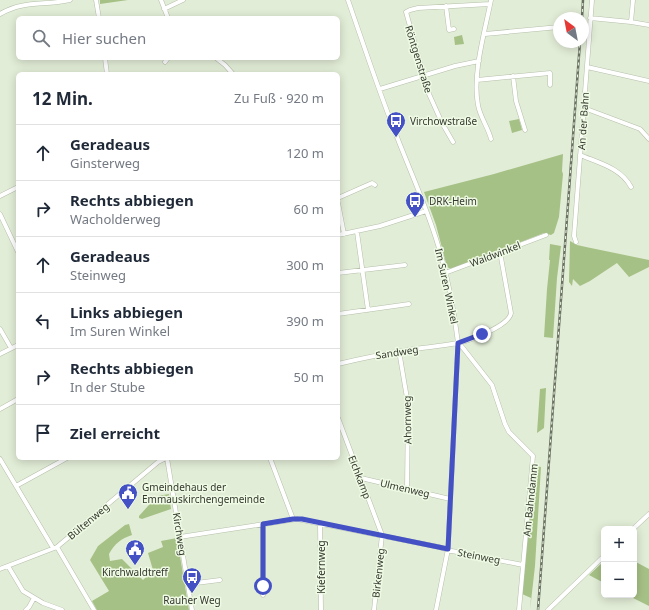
<!DOCTYPE html>
<html lang="de">
<head>
<meta charset="utf-8">
<style>
  :root { --surface:#fff; --page:#f6f6f7; --text:#1f2937; --muted:#747a83; --line:#e0e1e3 }
  body { margin:0; font-family:"Noto Sans",sans-serif; background:var(--page); color:var(--text) }
  .controls { position:absolute; right:12px; bottom:12px; display:grid; overflow:hidden; border-radius:6px; box-shadow:0 2px 10px #0003 }
  .controls button { width:36px; height:36px; display:grid; place-items:center; padding:0; border:0; border-bottom:1px solid var(--line); background:var(--surface); color:var(--text); font:20px sans-serif }
  .compass { position:absolute; left:553px; top:12px; width:36px; height:36px; border-radius:50%; background:var(--surface); box-shadow:0 2px 10px #0003; rotate:328deg }
  .stop { position:absolute; width:12px; height:12px; margin:-9px; border:3px solid #4351c5; border-radius:50%; background:#fff }
  .stop.end { background:#4351c5; border-color:#fff; box-shadow:0 1px 4px #0008 }
  .list { margin:0; padding:0; list-style:none }
  h2 { display:flex; justify-content:space-between; align-items:center; height:52px; margin:0; padding:0 16px; font-size:17px }
  h2 small { font-size:13px; font-weight:400; color:var(--muted) }
  .list li { display:grid; grid-template-columns:26px 1fr auto; gap:12px; align-items:center; box-sizing:border-box; height:56px; padding:0 16px; border-top:1px solid var(--line) }
  .list b { display:block; font-size:15px; white-space:nowrap }
  .list p { margin:0; font-size:13px; white-space:nowrap; color:var(--muted) }
  .list em { font-size:13px; font-style:normal; color:var(--muted) }
  .icon { flex:none; width:22px; height:22px; fill:none; stroke:currentColor; stroke-width:2; stroke-linecap:round; stroke-linejoin:round }
  .map { position:relative; flex:none; width:649px; height:610px; overflow:hidden }
  .search { position:absolute; background:var(--surface); box-shadow:0 2px 10px #0003; left:16px; top:16px; width:324px; height:44px; display:flex; align-items:center; gap:10px; box-sizing:border-box; padding:0 14px; border-radius:6px; color:var(--muted); font-size:15px }
  .panel { position:absolute; background:var(--surface); box-shadow:0 2px 10px #0003; left:16px; top:72px; width:324px; height:388px; border-radius:6px }
  .map>svg:first-child { display:block }
  .green { fill:#a6c186 }
  .lines { fill:none; stroke-linecap:round; stroke-linejoin:round }
  .minor-casing { stroke:#b5bfab; stroke-width:5 }
  .minor { stroke:#fff; stroke-width:4 }
  .rail-casing { stroke:#6a7163; stroke-width:2.5 }
  .rail { stroke:#effae4; stroke-width:1; stroke-dasharray:3; stroke-linecap:butt }
  .route { stroke:#4351c5; stroke-width:5 }
  .labels { text-anchor:middle; dominant-baseline:central; stroke-width:3; stroke-linejoin:round; paint-order:stroke }
  .street-label { font-size:10px; fill:#34382f; stroke:#effae4 }
  .poi-label { font-size:10px; fill:#34382f; stroke:#effae4; text-anchor:start }
</style>
</head>
<body>
<div class="map">
<svg width="649" height="610" viewBox="0 0 649 610">
  <rect width="100%" height="100%" fill="#e2edd7"/>
  <path class="green" d="M100 0H128L100 4Z
    M462 35 464 44 455 45 454 37Z
    M519 119 522 130 512 133 509 121Z
    M563 154 562 171 563 174 559 217 554 233 551 235 544 233 451 269 447 267 436 225 424 192 494 174Z
    M570 241 577 245 586 247 649 260V267L629 277 617 263 590 281 580 286 573 279 572 286 569 282Z
    M550 244 561 246 557 278 553 338 544 337 547 289 550 260H549Z
    M546 388 544 428 537 433 540 389Z
    M535 466 541 467 535 566 530 610 531 598 522 594Z
    M169 494 171 509 142 519 139 518V516L157 496Z
    M129 524 132 535C121 539 115 543 109 554L110 561 122 559 143 580 153 570 148 553 163 547 161 541 177 538 189 610H97L92 601 109 591 90 560 98 546 125 525Z
    M604 561V583L589 575Z
    M634 561 649 569V606L627 595H634Z"/>
  <g class="lines">
    <defs>
      <path id="minor" d="M96 0 99 18
        M161 0 168 18
        M348 0C364 46 379 92 397 137 411 173 427 208 438 245 448 277 454 310 458 343L448 549 436 610
        M491 0C485 31 472 74 478 105 480 117 488 127 491 139
        M446 6 449 30 454 29
        M164 9 183 0
        M0 14C24 0 43 6 70 0
        M590 18 631 22 633 0
        M631 22 649 25
        M485 34 559 27
        M105 58 107 74
        M216 58 225 65 233 74
        M165 62 168 58
        M587 67 649 81
        M513 76 516 101 525 130
        M477 80 550 73V85
        M380 89 455 66 479 61
        M584 108 640 129 649 139
        M453 142 442 123 429 94 406 12 410 10 418 8 490 4
        M580 155C599 163 621 168 631 187
        M0 196 18 187
        M338 198 372 183 375 185
        M338 203 344 234
        M0 214 18 252
        M357 232 368 310
        M338 235 380 226 426 211
        M576 242 574 236 592 0
        M338 273 405 265
        M445 273 546 235
        M338 314 409 304
        M0 329 11 348
        M458 343 463 348 492 385 505 424 509 432 533 456 519 610
        M399 351 408 404 407 489
        M0 354 18 345
        M338 364C363 358 388 353 414 349 428 347 443 346 457 343 469 341 509 326 511 313L500 252
        M0 409 18 399
        M338 418 382 535 374 610
        M167 458 192 610
        M270 458 293 519
        M0 459 53 548
        M361 478 450 499
        M16 486 67 458
        M320 523 321 610
        M633 529 649 514
        M180 537 297 519 439 547 452 551 523 565
        M57 547 94 610
        M8 566 23 591 43 603 62 610
        M0 569 57 547 158 462 166 458
        M188 584 220 580
        M263 595V524
        M26 610 29 607 34 598
        M548 610 604 556"/>
    </defs>
    <use href="#minor" class="minor-casing"/>
    <use href="#minor" class="minor"/>
    <defs>
      <path id="rail" d="M582 18 583 0
        M538 610 580 42"/>
    </defs>
    <use href="#rail" class="rail-casing"/>
    <use href="#rail" class="rail"/>
  </g>
  <g class="lines">
    <path class="route" d="M263 586V524L293 519H302L448 549 458 343 482 334"/>
  </g>
  <defs>
    <symbol id="bus-pin" viewBox="-11 -11 22 30"><path d="M0 17L-7.5 6A9.5 9.5 0 1 1 7.5 6Z" fill="#4351c5" stroke="#effae4"/><path d="M-5-6H5V4H4V6H2V4H-2V6H-4V4H-5ZM-3.5-4V0h7V-4ZM-3.5 1.2v1.5H-2V1.2ZM2 1.2v1.5H3.5V1.2Z" fill="#fff"/></symbol>
    <symbol id="civic-pin" viewBox="-11 -11 22 30"><path d="M0 17L-7.5 6A9.5 9.5 0 1 1 7.5 6Z" fill="#4351c5" stroke="#effae4"/><path d="M-.6-6.5H3V-4.5H.6V-3L4-1V1h2V6H-6V1h2V-1L-.6-3ZM-1.2 2.5V6h2.4V2.5Z" fill="#fff"/></symbol>
  </defs>
  <g fill-rule="evenodd">
    <use href="#bus-pin" x="385" y="110" width="22" height="30"/>
    <use href="#bus-pin" x="404" y="190" width="22" height="30"/>
    <use href="#civic-pin" x="117" y="482" width="22" height="30"/>
    <use href="#civic-pin" x="124" y="538" width="22" height="30"/>
    <use href="#bus-pin" x="181" y="566" width="22" height="30"/>
  </g>
  <g class="labels">
    <g class="street-label">
      <text transform="translate(419 59) rotate(73)">Röntgenstraße</text>
      <text transform="translate(583 121) rotate(-86)">An der Bahn</text>
      <text transform="translate(495 254) rotate(-21)">Waldwinkel</text>
      <text transform="translate(447 286) rotate(78)">Im Suren Winkel</text>
      <text transform="translate(397 352) rotate(-9)">Sandweg</text>
      <text transform="translate(407 420) rotate(-91)">Ahornweg</text>
      <text transform="translate(360 477) rotate(69)">Eichkamp</text>
      <text transform="translate(405 488) rotate(13)">Ulmenweg</text>
      <text transform="translate(530 500) rotate(-84)">Am Bahndamm</text>
      <text transform="translate(88 521) rotate(-40)">Bültenweg</text>
      <text transform="translate(180 534) rotate(81)">Kirchweg</text>
      <text transform="translate(479 556) rotate(11)">Steinweg</text>
      <text transform="translate(321 567) rotate(-90)">Kiefernweg</text>
      <text transform="translate(378 573) rotate(-84)">Birkenweg</text>
    </g>
    <g class="poi-label">
      <text x="410" y="121">Virchowstraße</text>
      <text x="429" y="201">DRK-Heim</text>
      <text x="142" y="487">Gmeindehaus der<tspan x="142" dy="12">Emmauskirchengemeinde</tspan></text>
      <text x="135" y="572" text-anchor="middle">Kirchwaldtreff</text>
      <text x="192" y="600" text-anchor="middle">Rauher Weg</text>
    </g>
  </g>
</svg>
<div class="controls">
<button>+</button>
<button>−</button>
</div>
<svg class="compass" viewBox="-18 -18 36 36"><path d="M0-13l5 13h-10z" fill="#e53935"/><path d="M0 13l5-13h-10z" fill="#747a83"/></svg>
<div class="stop" style="left:263px;top:586px"></div>
<div class="stop end" style="left:482px;top:334px"></div>
<div class="search"><svg class="icon" aria-label="search" viewBox="0 0 24 24"><circle cx="10" cy="10" r="6"/><path d="M15 15l6 6"/></svg>Hier suchen</div>
<section class="panel">
<h2>12 Min.<small>Zu Fuß · 920 m</small></h2>
<ul class="list">
<li><svg class="icon" aria-label="ahead" viewBox="0 0 24 24"><path d="M12 20V5M6 11l6-6 6 6"/></svg><div><b>Geradeaus</b><p>Ginsterweg</p></div><em>120 m</em></li>
<li><svg class="icon" aria-label="right" viewBox="0 0 24 24"><path d="M7 20v-9h11M14 6l5 5-5 5"/></svg><div><b>Rechts abbiegen</b><p>Wacholderweg</p></div><em>60 m</em></li>
<li><svg class="icon" aria-label="ahead" viewBox="0 0 24 24"><path d="M12 20V5M6 11l6-6 6 6"/></svg><div><b>Geradeaus</b><p>Steinweg</p></div><em>300 m</em></li>
<li><svg class="icon" aria-label="left" viewBox="0 0 24 24"><path d="M17 20v-9H6M10 6l-5 5 5 5"/></svg><div><b>Links abbiegen</b><p>Im Suren Winkel</p></div><em>390 m</em></li>
<li><svg class="icon" aria-label="right" viewBox="0 0 24 24"><path d="M7 20v-9h11M14 6l5 5-5 5"/></svg><div><b>Rechts abbiegen</b><p>In der Stube</p></div><em>50 m</em></li>
<li><svg class="icon" aria-label="arrive" viewBox="0 0 24 24"><path d="M6 21V4h12l-3 4 3 4H6"/></svg><div><b>Ziel erreicht</b></div></li>
</ul>
</section>
</div>
</body>
</html>
